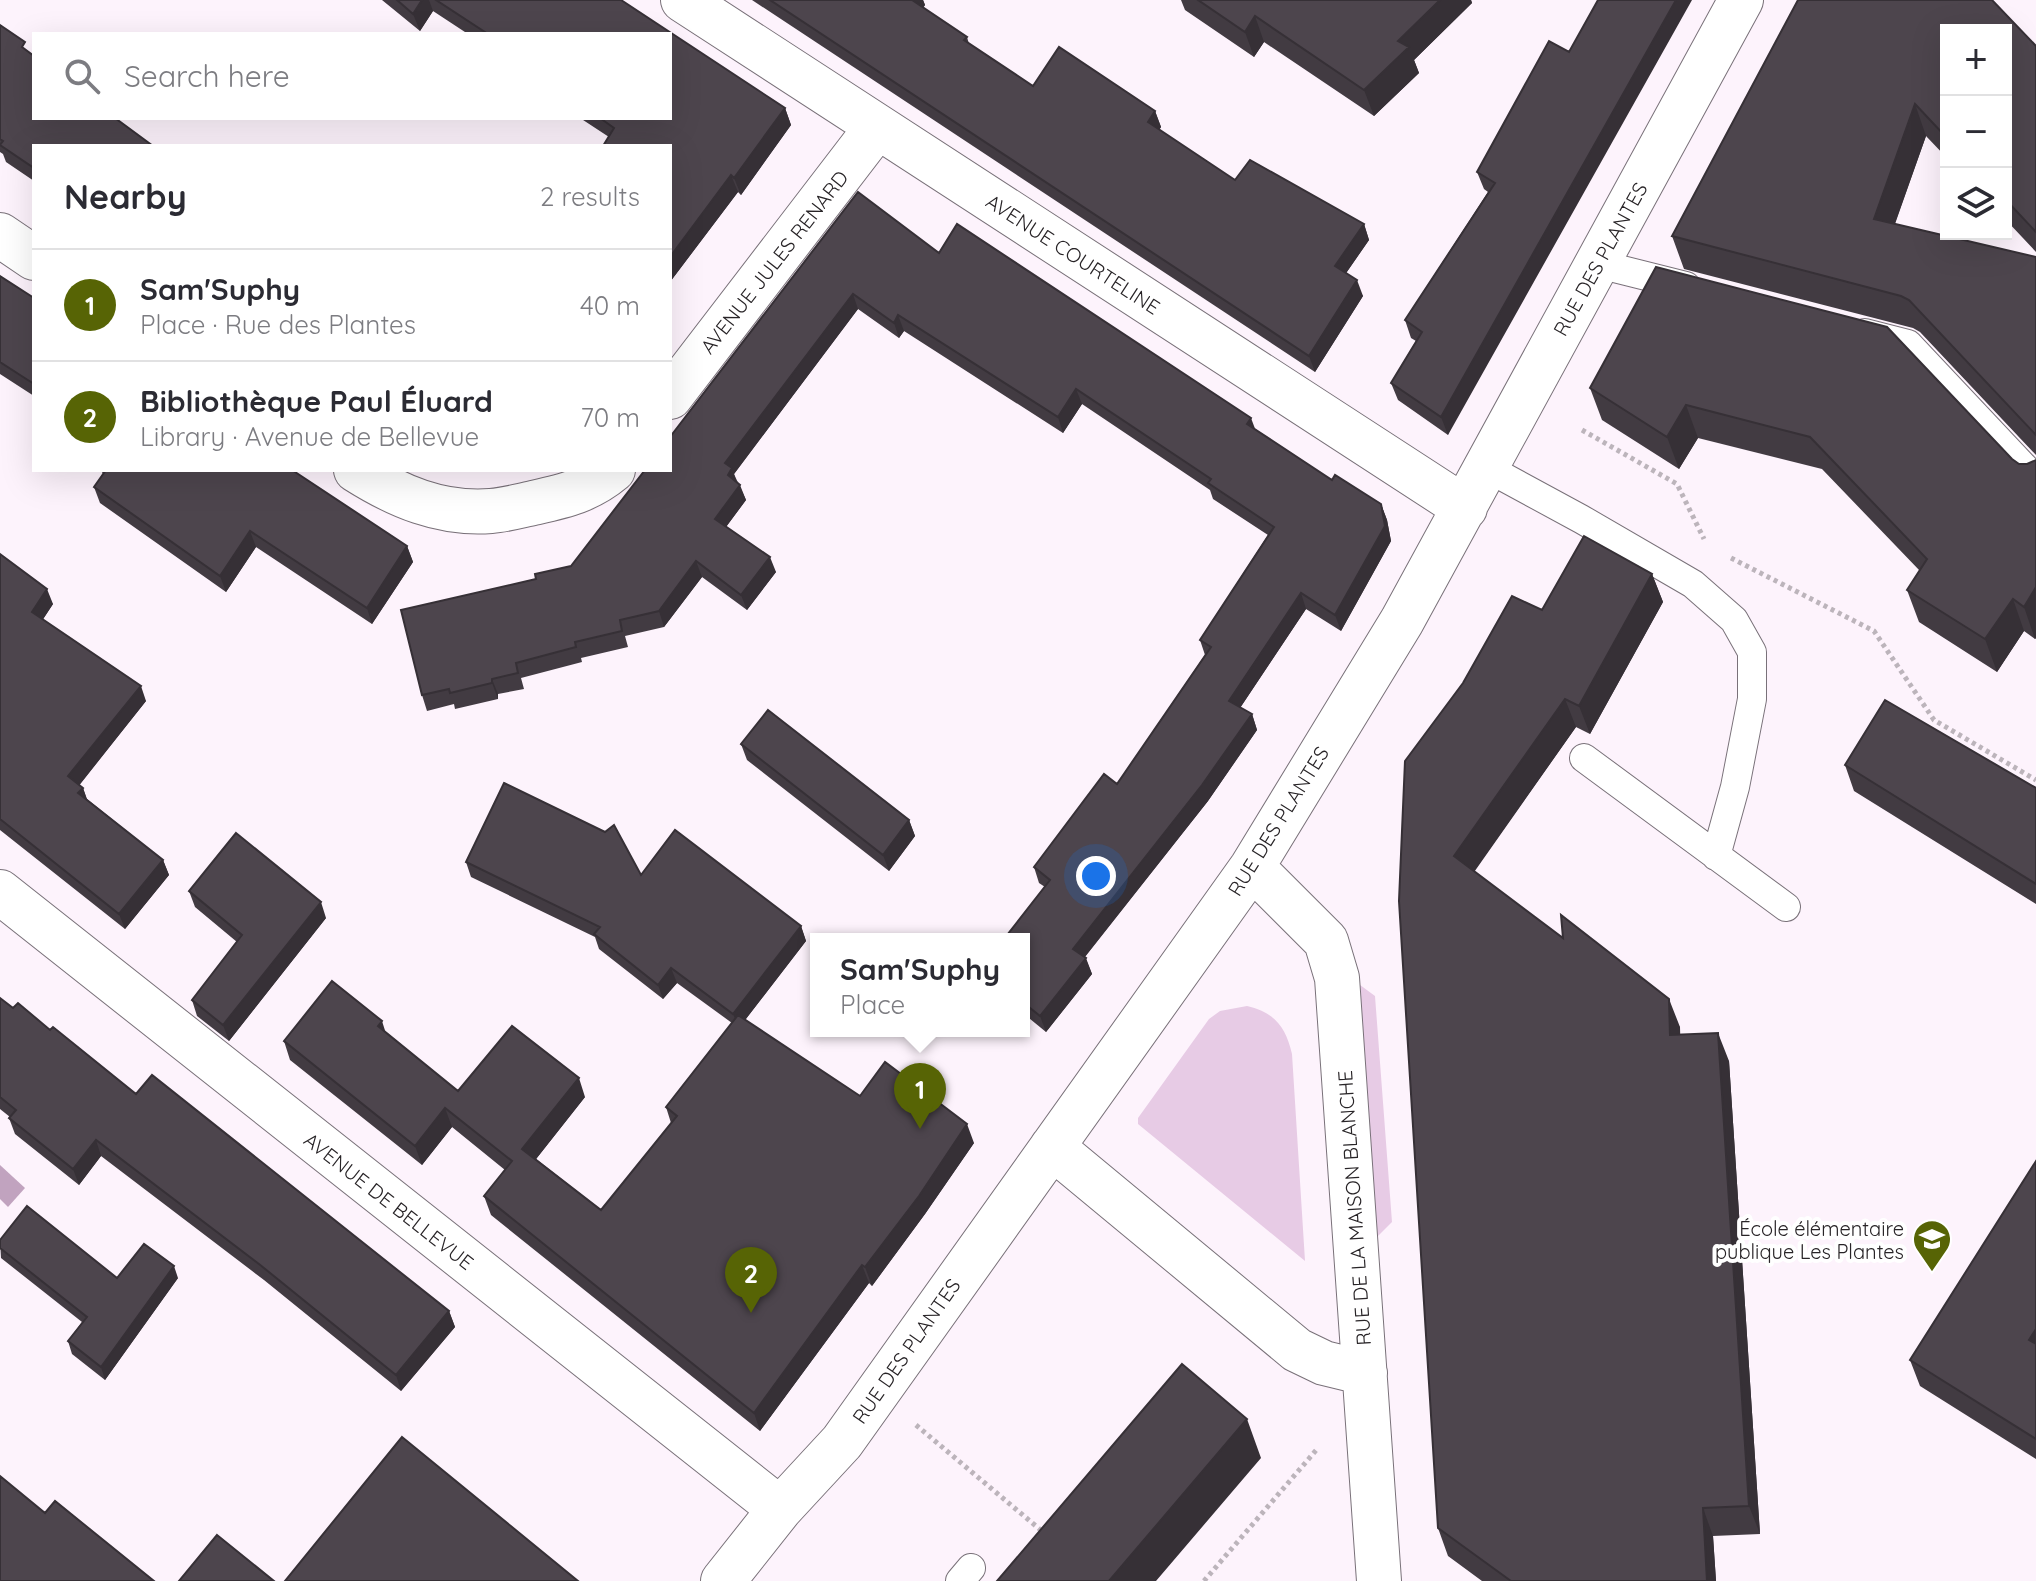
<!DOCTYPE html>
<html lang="en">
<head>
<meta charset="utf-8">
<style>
  :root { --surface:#fff; --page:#f7f7f7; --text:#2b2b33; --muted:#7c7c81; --line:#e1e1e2; --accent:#576405 }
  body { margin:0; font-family:Quicksand,sans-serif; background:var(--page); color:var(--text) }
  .controls { position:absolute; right:24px; top:24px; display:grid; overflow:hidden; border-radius:0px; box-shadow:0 8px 32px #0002 }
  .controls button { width:72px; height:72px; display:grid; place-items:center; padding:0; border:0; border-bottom:2px solid var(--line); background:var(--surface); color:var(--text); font:40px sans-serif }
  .you { position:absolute; left:1096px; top:876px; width:28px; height:28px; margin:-20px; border:6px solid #fff; border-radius:50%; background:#1a73e8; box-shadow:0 0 0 12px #1a73e833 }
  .badge { display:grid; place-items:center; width:52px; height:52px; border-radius:50%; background:var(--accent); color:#fff; font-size:26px; font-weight:700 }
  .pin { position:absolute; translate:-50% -66px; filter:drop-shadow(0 2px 4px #0008) }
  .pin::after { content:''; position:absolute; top:42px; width:28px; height:24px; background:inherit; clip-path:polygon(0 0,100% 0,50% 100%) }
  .popup { position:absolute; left:810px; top:933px; width:220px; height:104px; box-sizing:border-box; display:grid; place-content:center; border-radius:0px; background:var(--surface); filter:drop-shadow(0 2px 6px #0005); font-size:26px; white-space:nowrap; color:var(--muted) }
  .popup b { font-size:30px; color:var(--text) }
  .popup::after { content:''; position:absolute; left:50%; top:100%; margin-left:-16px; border:16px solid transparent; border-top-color:var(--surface) }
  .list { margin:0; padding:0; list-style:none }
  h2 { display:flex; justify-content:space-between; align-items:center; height:104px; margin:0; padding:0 32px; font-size:34px }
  h2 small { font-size:26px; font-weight:400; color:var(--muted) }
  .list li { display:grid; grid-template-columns:52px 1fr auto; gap:24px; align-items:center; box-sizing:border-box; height:112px; padding:0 32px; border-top:2px solid var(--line) }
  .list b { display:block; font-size:30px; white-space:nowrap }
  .list p { margin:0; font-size:26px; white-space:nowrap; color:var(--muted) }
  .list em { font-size:26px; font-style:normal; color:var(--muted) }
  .icon { flex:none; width:44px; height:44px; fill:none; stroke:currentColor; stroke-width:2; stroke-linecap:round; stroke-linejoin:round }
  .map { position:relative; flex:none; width:2036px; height:1581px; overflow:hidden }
  .search { position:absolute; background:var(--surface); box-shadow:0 8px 32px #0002; left:32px; top:32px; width:640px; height:88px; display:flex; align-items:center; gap:20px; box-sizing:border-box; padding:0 28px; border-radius:0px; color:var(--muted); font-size:30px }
  .panel { position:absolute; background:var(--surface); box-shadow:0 8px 32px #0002; left:32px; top:144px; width:640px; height:328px; border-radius:0px }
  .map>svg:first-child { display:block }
  .green { fill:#e7cbe5 }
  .water { fill:#c1a3bf }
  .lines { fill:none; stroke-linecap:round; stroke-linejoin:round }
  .service-casing { stroke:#797179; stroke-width:30 }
  .minor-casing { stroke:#797179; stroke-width:46 }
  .path { stroke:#bcb4bb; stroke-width:5; stroke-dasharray:4 4; stroke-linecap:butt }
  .service { stroke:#fff; stroke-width:28 }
  .minor { stroke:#fff; stroke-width:44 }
  .wall { fill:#423b42 }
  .shaded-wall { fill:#363036 }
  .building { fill:#4d454d; stroke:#363036; stroke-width:2 }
  .labels { text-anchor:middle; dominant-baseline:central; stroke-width:8; stroke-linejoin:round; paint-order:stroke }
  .street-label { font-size:20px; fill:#282427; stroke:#fff }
  .poi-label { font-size:20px; fill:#282427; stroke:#fff; text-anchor:end }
</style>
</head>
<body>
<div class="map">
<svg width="2036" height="1581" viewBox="0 0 2036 1581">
  <rect width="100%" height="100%" fill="#fdf3fc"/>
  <path class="green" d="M1356 982 1375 996 1392 1222 1375 1239Z
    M1247 1006C1274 1012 1286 1027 1292 1054L1305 1261 1138 1124V1118L1209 1019 1220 1011Z"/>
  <path class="water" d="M0 1165 25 1188 8 1207 0 1199Z"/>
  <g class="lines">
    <defs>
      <path id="service" d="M1598 264 1686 286
        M1865 333 1908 344 2036 480
        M1487 468 1581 519 1693 584 1734 620 1752 652V699L1735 787 1716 856
        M1584 758 1786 907
        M960 1581 971 1568"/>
      <path id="minor" d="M683 0 1465 508
        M0 235 34 258
        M670 397 877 127
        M356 470C397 496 441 515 491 511 505 510 519 506 533 503 564 496 588 491 613 470
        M1252 867 1326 941 1337 978 1379 1581
        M0 892 780 1509
        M1052 1147 1297 1350 1324 1363 1365 1373
        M723 1581 780 1509 842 1442 1252 867 1402 621 1741 0"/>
    </defs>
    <use href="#service" class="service-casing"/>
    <use href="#minor" class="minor-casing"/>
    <path class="path" d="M1582 430 1677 484 1704 539
      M1731 558 1874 631 1934 720 2036 780
      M916 1425 1043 1532
      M1204 1581 1318 1448"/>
    <use href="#service" class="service"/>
    <use href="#minor" class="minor"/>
  </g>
  <path class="wall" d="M382 0H621L785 108 791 125 741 195 738 192 670 282V146L609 137 580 118H670V34H468L433 11 420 31Z
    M752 0H923L925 5 923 8 967 37 969 44 1033 86 1155 111 1161 127 1159 130 1235 180 1364 224 1369 240 1346 273 1363 296 1315 372Z
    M1181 0H1471L1472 3 1414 60 1419 73 1374 116 1264 42 1254 57 1185 10Z
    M1798 0H1992L2036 46V252L2006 220V30H1946V157L1926 136 1895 224 2036 257V455L1920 332 1913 328 1684 269 1672 236Z
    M0 25 34 146V181L6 162 3 154 0 152Z
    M1549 41 1448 435 1398 400 1391 383 1416 341 1411 338 1405 320 1488 192 1484 189 1477 172Z
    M858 192 939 253 1255 429 1332 480 1381 504 1387 520 1391 541 1341 631 1306 609 1240 708 1252 714 1257 730 1208 801 1085 957 1092 974 1046 1032 1024 1014V939L1045 887 1039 883 1034 867 1117 784 1205 655 1200 640 1268 535 1213 499 1210 490 1082 404 1063 433 904 331 899 338 858 309 734 474 746 500 726 527 776 572 747 610 702 577 664 627 625 636 628 647 581 658 582 662 521 678 524 689 498 694V699L455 709 454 704 427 711 422 695 536 579 571 566Z
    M0 276 34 298V396L0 374Z
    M1590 388 2012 459 2019 464H2027L2036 460V638L2035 639 2024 631 1997 672 1919 622 1907 590 1920 571 1822 469 1698 438 1679 469 1602 420Z
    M101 470H292L407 546 413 562 372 624 256 547 226 592 100 503 94 487 103 474Z
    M0 554 53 604 43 619 146 701 79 785 83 788 87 799 163 860 169 875 125 929 0 830Z
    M1652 574 1663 602 1590 734 1576 727 1474 871 1680 1027V1035L1729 1061 1760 1534 1713 1536 1716 1581H1482L1448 1556 1438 1528 1399 901 1542 610Z
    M741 744 909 820 915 836 889 871 747 760Z
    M1845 765 2036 788V904L1854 791Z
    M466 862 641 875 801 926 806 941 745 1020 860 1096 974 1143 925 1214 872 1286 869 1283 760 1431 491 1215 484 1196 505 1170 452 1127 422 1165 290 1060 284 1041 386 1032 458 1091 585 1097 536 1159 601 1210 671 1123 666 1107 732 1023 677 983 663 999 599 949 595 937 471 877Z
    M189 891 326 918 229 1041 197 1016 192 1000 237 942 195 907Z
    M0 998 13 1008 50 1030 136 1094 449 1311 455 1327 401 1391 264 1280 101 1156 79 1185 15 1134 9 1118 10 1117 0 1109Z
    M2036 1161V1459L1920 1386 1910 1360Z
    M0 1240 117 1278H178L105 1380 72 1354 68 1341 82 1322 1 1258Z"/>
  <path class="shaded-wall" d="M422 0H429L433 11 420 31 413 14Z
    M912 0H923L925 5 917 15Z
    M1440 0H1471L1472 3 1414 60 1419 73 1374 116 1364 90 1398 41Z
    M1676 0H1692L1448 435 1441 417Z
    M1255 16 1264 42 1254 57 1245 32Z
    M1915 104 1926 136 1885 251 1874 219Z
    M785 108 791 125 741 195 734 178Z
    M1155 111 1161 127 1154 138 1148 122Z
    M731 175 738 192 670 282V257Z
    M1364 224 1369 240 1340 282 1335 266Z
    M1357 280 1363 296 1315 372 1309 356Z
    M853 294 858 309 734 474 737 484 728 475 725 463Z
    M898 315 904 331 899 338 894 323Z
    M1076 389 1082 404 1063 433 1058 417Z
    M1686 405 1698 438 1679 469 1667 437Z
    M1251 418 1257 434 1247 424Z
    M740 485 746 500 720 535 715 519Z
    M1381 504 1387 520 1391 541 1341 631 1335 615Z
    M250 531 256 547 226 592 220 576Z
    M407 546 413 562 372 624 367 608Z
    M770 557 776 572 747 610 741 595Z
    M696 561 702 577 664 627 659 611Z
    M1652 574 1663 602 1590 734 1579 706Z
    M2036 587V638L2035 639 2024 607Z
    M47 589 53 604 38 627 32 612Z
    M1301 593 1306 609 1234 717 1229 701Z
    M2013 599 2024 631 1997 672 1985 639Z
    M492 679 498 694V699L492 683Z
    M141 686 146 701 74 792 68 776Z
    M1565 699 1576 727 1465 885 1454 856Z
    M1252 714 1257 730 1208 801 1079 964 1073 949Z
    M83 788 88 803 78 793Z
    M909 820 915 836 889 871 883 855Z
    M163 860 169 875 125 929 119 914Z
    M321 902 326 918 229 1041 223 1025Z
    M801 926 806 941 739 1028 733 1014Z
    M1086 958 1092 974 1046 1032 1040 1016Z
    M671 968 677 983 663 999 658 985Z
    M1669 999 1680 1027 1681 1064 1670 1035Z
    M382 1021 388 1040 378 1026Z
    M1718 1033 1729 1061 1760 1534 1749 1506Z
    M579 1078 585 1097 529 1168 522 1149Z
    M445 1108 452 1127 422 1165 415 1146Z
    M967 1124 974 1143 925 1214 872 1286 865 1267Z
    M96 1140 101 1156 79 1185 73 1169Z
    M862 1265 869 1283 760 1431 754 1413Z
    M174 1266 178 1278 105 1380 101 1367Z
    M449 1311 455 1327 401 1391 396 1375Z
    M2036 1329V1359L2029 1340Z
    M1247 1419 1261 1458 1156 1581H1109Z
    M1703 1508 1713 1536 1716 1581H1707Z"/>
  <path class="building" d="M397 0H422L413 14Z
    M436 0H621L785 108 734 178 731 175 670 257V146H603L614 128 600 118H670V34H488Z
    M770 0H912L967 37 964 40 1033 86 1059 47 1155 111 1148 122 1235 180 1250 160 1364 224 1335 266 1357 280 1309 356Z
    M1198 0H1440L1398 41 1409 47 1364 90 1255 16 1245 32Z
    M1598 0H1676L1441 417 1391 383 1422 332 1405 320 1495 183 1477 172 1549 41 1569 52Z
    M1798 0H1992L2036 46V232L2006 200V30H1946V137L1915 104 1874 219 2036 257V435L1909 300 1901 296 1672 236Z
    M0 25 25 42 22 47 34 56V118H115L153 146H34V168L0 145 3 141 0 139Z
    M858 192 939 253 957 224 1251 418 1247 424 1332 480 1335 475 1381 504 1385 526 1335 615 1301 593 1229 701 1252 714 1202 785 1073 949 1086 958 1040 1016 1024 1003V939H1004L1050 880 1034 867 1104 774 1117 784 1211 647 1200 640 1274 527 1208 483 1211 479 1076 389 1058 417 898 315 894 323 853 294 725 463 732 468 728 475 740 485 715 519 770 557 741 595 696 561 659 611 620 620 622 631 575 642 576 647 516 663 518 673 492 679V683L450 693 449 689 422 695 401 610 536 579 535 574 571 566 645 470H670V437Z
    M1656 267 1887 327 2012 459 2019 464H2027L2036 460V587L2024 607 2013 599 1985 639 1907 590 1927 559 1810 437 1686 405 1667 437 1590 388Z
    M0 276 34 298V384L0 362Z
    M106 470H292L407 546 367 608 250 531 220 576 94 487Z
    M1584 536 1652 574 1579 706 1565 699 1454 856 1563 938 1561 915 1669 999 1670 1035 1718 1033 1749 1506 1703 1508 1707 1581H1511L1438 1528 1399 901 1405 761 1463 683 1512 596 1542 610Z
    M0 554 47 589 32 612 141 686 68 776 83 788 78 793 163 860 119 914 0 819Z
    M1885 700 2036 788V884L1845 765Z
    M768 710 909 820 883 855 741 744Z
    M504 783 605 832 614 825 641 875 675 830 801 926 733 1014 671 968 658 985 594 934 600 927 466 862Z
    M236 833 321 902 223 1025 192 1000 242 935 189 891Z
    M332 981 382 1021 378 1026 458 1091 512 1026 579 1078 522 1149 601 1210 677 1116 666 1107 738 1015 860 1096 885 1062 967 1124 919 1196 865 1267 862 1265 754 1413 484 1196 512 1161 445 1108 415 1146 284 1041Z
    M0 998 13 1008 18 1003 50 1030 53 1027 136 1094 152 1075 449 1311 396 1375 259 1264 96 1140 73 1169 9 1118 16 1110 0 1097Z
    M2036 1161V1329L2029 1340 2036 1344V1439L1910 1360Z
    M27 1206 117 1278 144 1244 174 1266 101 1367 68 1341 87 1317 0 1248V1240Z
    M1182 1364 1247 1419 1109 1581H997Z
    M402 1437 578 1581H285Z
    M0 1476 45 1513 55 1501 154 1581H0Z
    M217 1535 274 1581H179Z"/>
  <defs>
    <symbol id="school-pin" viewBox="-11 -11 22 30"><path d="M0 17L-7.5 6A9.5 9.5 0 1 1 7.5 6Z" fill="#576405" stroke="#fff"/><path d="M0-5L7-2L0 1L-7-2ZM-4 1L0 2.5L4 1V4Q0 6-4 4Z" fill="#fff"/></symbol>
  </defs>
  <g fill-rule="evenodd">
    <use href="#school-pin" x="1910" y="1217" width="44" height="60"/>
  </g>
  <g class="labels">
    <g class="street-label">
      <text transform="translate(1073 254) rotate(33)">AVENUE COURTELINE</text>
      <text transform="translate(1600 259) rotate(-61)">RUE DES PLANTES</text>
      <text transform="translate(774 262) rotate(-52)">AVENUE JULES RENARD</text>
      <text transform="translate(1278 821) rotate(-58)">RUE DES PLANTES</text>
      <text transform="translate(389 1201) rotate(38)">AVENUE DE BELLEVUE</text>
      <text transform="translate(1354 1208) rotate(-94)">RUE DE LA MAISON BLANCHE</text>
      <text transform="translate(906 1351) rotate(-55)">RUE DES PLANTES</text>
    </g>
    <g class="poi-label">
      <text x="1904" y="1228">École élémentaire<tspan x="1904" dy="23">publique Les Plantes</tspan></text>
    </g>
  </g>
</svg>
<div class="controls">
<button>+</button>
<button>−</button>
<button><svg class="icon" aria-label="layers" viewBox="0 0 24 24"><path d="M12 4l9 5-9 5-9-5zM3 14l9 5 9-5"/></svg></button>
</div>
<div class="you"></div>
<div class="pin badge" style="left:920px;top:1129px">1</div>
<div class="popup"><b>Sam'Suphy</b>Place</div>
<div class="pin badge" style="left:751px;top:1313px">2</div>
<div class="search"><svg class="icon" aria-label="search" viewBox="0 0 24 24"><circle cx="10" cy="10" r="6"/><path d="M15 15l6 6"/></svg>Search here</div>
<section class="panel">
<h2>Nearby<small>2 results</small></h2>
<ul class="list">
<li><span class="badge">1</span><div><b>Sam'Suphy</b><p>Place · Rue des Plantes</p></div><em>40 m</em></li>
<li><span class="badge">2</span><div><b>Bibliothèque Paul Éluard</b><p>Library · Avenue de Bellevue</p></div><em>70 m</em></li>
</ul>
</section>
</div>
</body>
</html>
